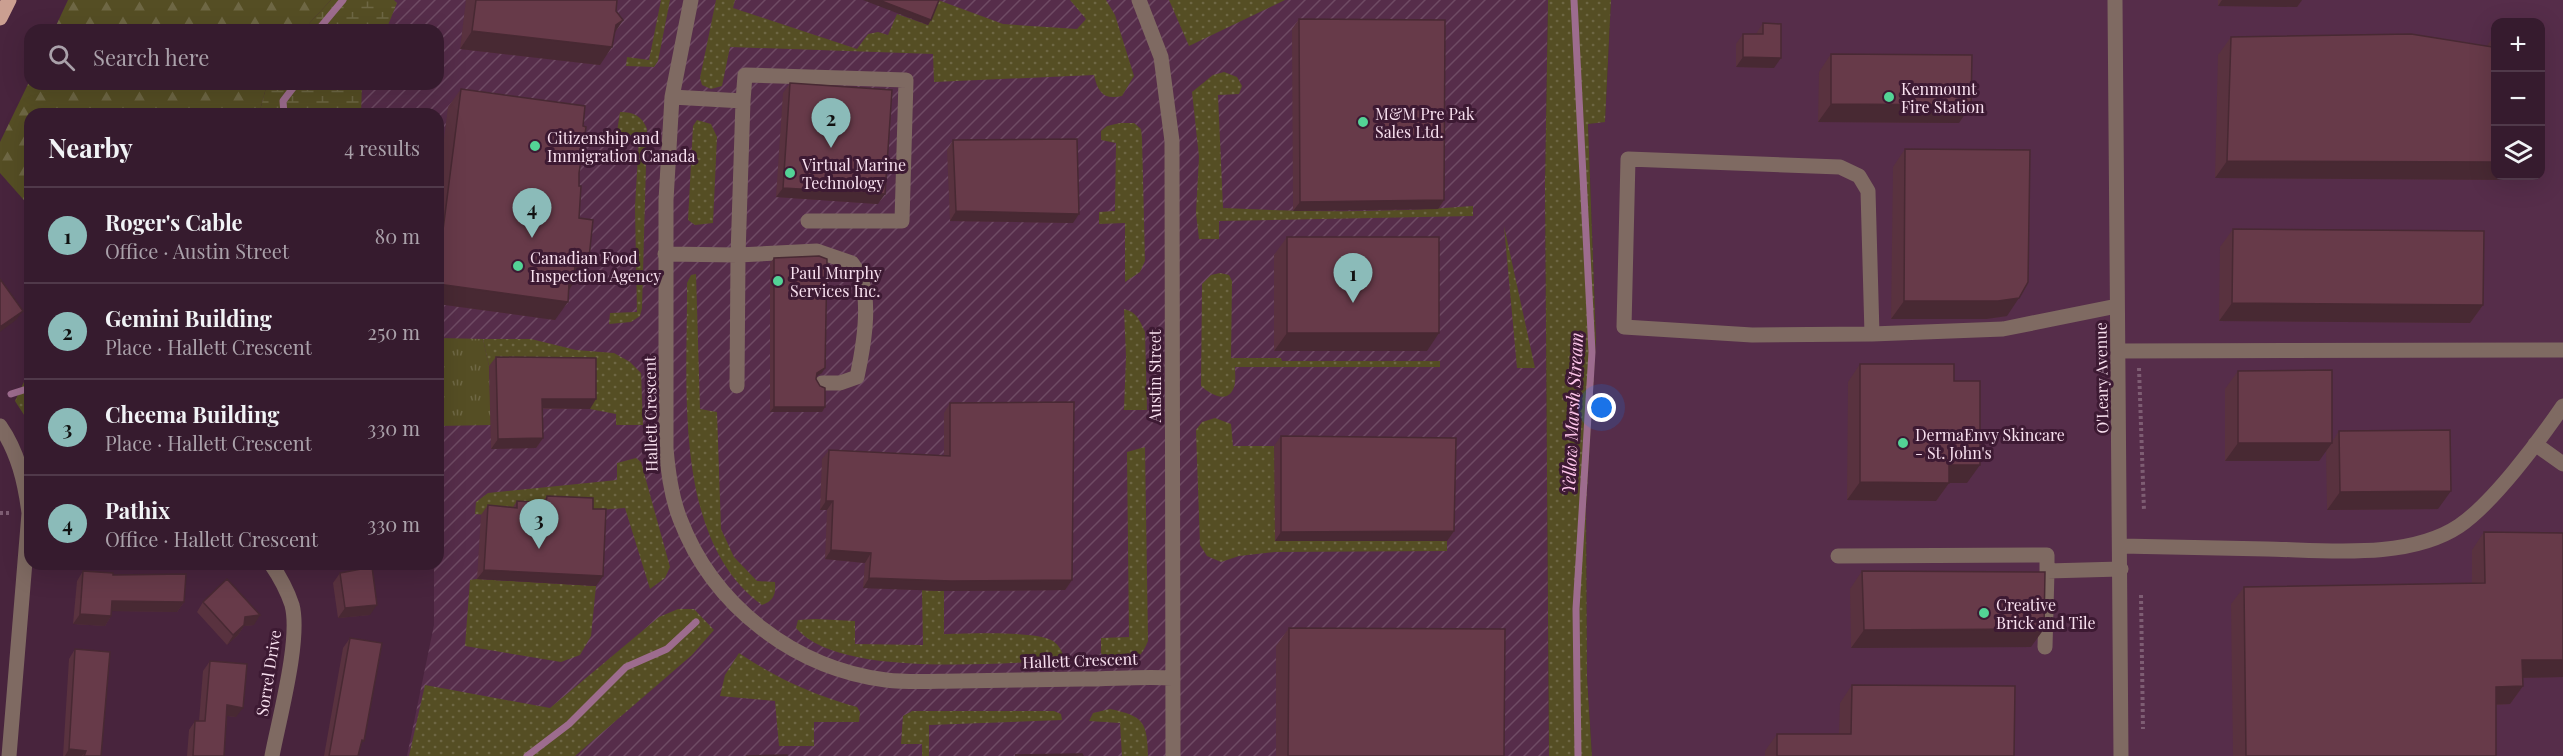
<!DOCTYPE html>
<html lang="en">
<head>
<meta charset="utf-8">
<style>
  :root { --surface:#361b2e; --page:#3d2436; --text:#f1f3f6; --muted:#aaa1aa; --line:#50394a; --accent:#8bbbb9 }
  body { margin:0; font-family:"Playfair Display",serif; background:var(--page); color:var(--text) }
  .controls { position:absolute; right:18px; top:18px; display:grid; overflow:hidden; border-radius:12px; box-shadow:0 6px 24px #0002 }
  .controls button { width:54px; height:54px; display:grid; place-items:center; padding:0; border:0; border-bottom:2px solid var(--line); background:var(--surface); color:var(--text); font:30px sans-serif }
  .you { position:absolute; left:1602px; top:408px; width:21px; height:21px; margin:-15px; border:4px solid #fff; border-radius:50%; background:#1a73e8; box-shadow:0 0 0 9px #1a73e833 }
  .badge { display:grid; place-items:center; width:39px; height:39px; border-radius:50%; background:var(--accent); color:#111; font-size:20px; font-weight:700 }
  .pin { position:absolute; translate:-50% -50px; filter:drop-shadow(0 2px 3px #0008) }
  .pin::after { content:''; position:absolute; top:32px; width:21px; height:18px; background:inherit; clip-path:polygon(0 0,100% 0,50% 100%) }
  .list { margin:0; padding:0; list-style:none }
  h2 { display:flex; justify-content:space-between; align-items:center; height:78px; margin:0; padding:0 24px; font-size:26px }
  h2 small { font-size:20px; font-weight:400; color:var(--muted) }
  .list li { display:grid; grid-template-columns:39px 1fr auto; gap:18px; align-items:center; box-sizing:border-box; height:96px; padding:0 24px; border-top:2px solid var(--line) }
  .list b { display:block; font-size:22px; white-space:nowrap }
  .list p { margin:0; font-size:20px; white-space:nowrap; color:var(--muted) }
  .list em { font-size:20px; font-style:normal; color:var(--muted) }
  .icon { flex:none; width:33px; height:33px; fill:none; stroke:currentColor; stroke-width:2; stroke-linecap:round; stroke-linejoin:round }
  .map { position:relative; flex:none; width:2563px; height:756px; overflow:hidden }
  .search { position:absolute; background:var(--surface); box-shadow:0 6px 24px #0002; left:24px; top:24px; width:420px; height:66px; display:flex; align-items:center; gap:15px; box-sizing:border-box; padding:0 21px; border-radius:18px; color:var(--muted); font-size:22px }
  .panel { position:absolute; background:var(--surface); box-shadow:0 6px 24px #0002; left:24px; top:108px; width:420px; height:462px; border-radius:18px }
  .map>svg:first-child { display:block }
  .built { fill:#562d4a; fill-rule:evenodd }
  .industrial { fill:url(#industrial-furrows) }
  .grass { fill:url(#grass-dots) }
  .forest { fill:url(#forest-firs) }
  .wetland { fill:url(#wetland-marsh) }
  .park { fill:url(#park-tufts) }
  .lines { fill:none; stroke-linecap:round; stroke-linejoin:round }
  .stream { stroke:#9d6c8e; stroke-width:7 }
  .path { stroke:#7e5d73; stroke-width:4; stroke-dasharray:3 3; stroke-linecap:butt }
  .minor { stroke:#7f6a62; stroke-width:15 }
  .major { stroke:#cb9f91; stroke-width:15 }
  .wall { fill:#59323f }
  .shaded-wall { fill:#482933 }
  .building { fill:#673a49; stroke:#482933; stroke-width:1.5 }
  .poi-dot { fill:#53d396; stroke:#3d1a33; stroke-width:2 }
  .labels { text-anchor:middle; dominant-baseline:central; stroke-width:6; stroke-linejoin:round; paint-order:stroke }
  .poi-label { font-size:16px; fill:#f9e1f0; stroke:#3d1a33; text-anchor:start }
  .street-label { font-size:16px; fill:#f9e1f0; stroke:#3d1a33 }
  .water-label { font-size:18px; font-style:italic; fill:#ffc7ec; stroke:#3d1a33 }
</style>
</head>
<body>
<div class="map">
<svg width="2563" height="756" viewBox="0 0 2563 756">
  <defs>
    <pattern id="industrial-furrows" width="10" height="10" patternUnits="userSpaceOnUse" patternTransform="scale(1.5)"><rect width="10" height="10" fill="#562d4a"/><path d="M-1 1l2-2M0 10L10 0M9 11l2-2" fill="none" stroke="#6f4b64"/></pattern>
    <pattern id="grass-dots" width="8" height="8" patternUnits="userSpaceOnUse" patternTransform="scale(1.5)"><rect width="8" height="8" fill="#554e24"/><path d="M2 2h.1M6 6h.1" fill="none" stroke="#6e6744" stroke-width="1.8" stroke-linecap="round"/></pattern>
    <pattern id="forest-firs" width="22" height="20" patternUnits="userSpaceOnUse" patternTransform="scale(1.5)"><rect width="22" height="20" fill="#554e24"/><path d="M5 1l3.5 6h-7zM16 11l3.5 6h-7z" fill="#6e6744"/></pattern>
    <pattern id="wetland-marsh" width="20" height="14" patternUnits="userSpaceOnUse" patternTransform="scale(1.5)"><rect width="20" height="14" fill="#554e24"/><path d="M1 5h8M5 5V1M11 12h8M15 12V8" fill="none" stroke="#6e6744"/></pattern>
    <pattern id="park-tufts" width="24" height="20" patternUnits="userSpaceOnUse" patternTransform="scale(1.5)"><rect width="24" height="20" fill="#554e24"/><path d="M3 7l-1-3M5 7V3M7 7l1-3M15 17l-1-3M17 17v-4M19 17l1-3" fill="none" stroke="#6e6744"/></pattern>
  </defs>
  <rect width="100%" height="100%" fill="#48243d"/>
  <path class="built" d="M1611 0H2563V756H1592L1587 677 1586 508 1596 339 1588 124 1605 121ZM2496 22H2540V176H2496Z"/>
  <path class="industrial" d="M388 0H1548L1545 185 1549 756H407L434 625V564H438V114H353L354 84H438V30H376Z"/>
  <path class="grass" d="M661 0H670L658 61 654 67 626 66 627 57 649 60Z
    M716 0H735L733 8 857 49 868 34 878 32 888 35 897 14 928 25 938 0 1003 24 1077 29 1086 19 1070 0H1106L1115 15 1134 76 1122 96C1104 100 1098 93 1094 75L934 82 933 54 730 47 722 86 711 89 702 85 700 78Z
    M1169 0H1285L1189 46Z
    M1548 0H1611L1605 122 1588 124 1596 339 1586 508 1587 677 1592 756H1549L1545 185Z
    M1224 72 1237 77 1242 86 1239 94 1218 95 1223 208C1306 212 1390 213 1473 206V216L1219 221V239H1199L1196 213 1199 157 1192 92 1213 75Z
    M620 112C634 112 642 116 647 129L642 308 640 316 631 322 609 324 610 313 637 312 635 207 639 137 617 132Z
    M697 120 711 124 717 137 713 223 695 225 688 220 693 126Z
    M1120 123H1134L1141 129 1142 138 1145 261 1140 272 1125 282V223L1099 224V212L1115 211 1116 143 1101 140V131L1107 126Z
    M1504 226 1535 368H1517Z
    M1220 273 1229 275 1232 281 1231 358H1281L1282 361H1440V367H1235C1235 373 1236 382 1234 387 1228 405 1210 394 1201 386L1202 284 1211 275Z
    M696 274 700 409 717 412 721 529 734 557 757 581 775 582C776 594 774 601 762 605 671 539 688 382 687 283L691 275Z
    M1124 309C1137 312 1140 321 1145 332L1147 410H1124L1126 357Z
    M483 339H531L576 350 614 353 630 362 641 373 643 425H616V414L590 409 489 366Z
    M30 369V417L26 418 15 401Z
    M1215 418 1231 424 1233 446H1274L1447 541V551L1275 552 1239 556 1221 562 1207 556 1200 545 1196 430 1202 422Z
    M1145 447 1148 641C1140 662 1126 668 1104 658L1101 653V638L1129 637 1127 452Z
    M636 458 641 462 670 567 665 578 650 589 625 508 510 517 475 514 476 502 488 493 617 480V463Z
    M477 579 596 586 591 636 580 655 561 662 465 646 470 580Z
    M922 590 944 591V634C968 634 1035 630 1053 641 1060 646 1063 653 1065 661 1001 662 839 679 796 628L798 620 815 619 855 621V644L923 645Z
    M678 609H694L714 630 692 655 575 756H409L425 685 550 708 659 617Z
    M739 653C778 679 812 694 857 707L860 712 859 722H814V746H779L775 701 720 696 725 675Z
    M1110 709C1144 716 1147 722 1148 756H1122L1120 723 1089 721 1093 713Z
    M912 711H1054L1061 714 1062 720 929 725V756H922V744H901L903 716Z"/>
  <path class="forest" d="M68 0H331L303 30H54Z
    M30 80V84H267L259 114H30V207L0 173V142Z"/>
  <path class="wetland" d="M331 0H394L397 3 386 30H303Z
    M267 84H362L361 114H259Z"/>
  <path class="park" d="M438 338 483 339 489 366 491 425 438 426Z"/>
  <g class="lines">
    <path class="stream" d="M1574 0 1592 352 1576 609 1578 756
      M318 30 343 0
      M284 114 283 101 296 84
      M11 394 30 388
      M527 756 569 724 626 667 667 649 696 622"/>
    <path class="path" d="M2139 368 2144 511
      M0 513H11
      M2141 595 2143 729"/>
    <path class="minor" d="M691 0 672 97 666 200V448C668 472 671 496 680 519 713 606 794 668 886 680 910 683 935 681 959 681 1000 680 1041 680 1082 679 1113 679 1142 676 1173 678
      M1139 0 1161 57 1172 141 1173 756
      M2115 0 2121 756
      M743 101 745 75 906 80 902 221H808
      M1628 159 1840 167 1859 176 1868 191 1872 334 1752 335 1624 327Z
      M665 254 738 255 743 101 672 97
      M1872 334 2003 329 2117 306
      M2119 351 2563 350
      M737 386 738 255 817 251 852 263C855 268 859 273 861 279 871 306 863 349 857 377L840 383H822
      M0 426C18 452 25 482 29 513L9 756
      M2535 444 2563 464
      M2121 546C2170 547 2218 548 2267 549 2326 550 2408 560 2459 526 2493 503 2539 441 2563 406
      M1838 556 2047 555V571
      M271 564C280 577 287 590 292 605 301 639 279 719 272 756
      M2045 647 2047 571 2121 569"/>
    <path class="major" d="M0 18 9 0"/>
  </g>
  <path class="wall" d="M466 0H617L616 11 623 20 615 32 600 65 460 49Z
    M2218 0H2302L2297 7 2218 6Z
    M1299 19 1444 200 1438 209 1293 211 1292 29Z
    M1763 23 1774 68 1736 67V44L1743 34H1756Z
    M2494 36 2519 180 2215 178 2218 55 2231 37 2486 47Z
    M1831 54 1959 123 1818 122 1819 72Z
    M790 83 878 204 776 197 783 93Z
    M461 89 579 173 576 276H574L573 284 569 290 555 320 438 304V187L448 107Z
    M953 140 1073 223 950 221 947 150Z
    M1905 149 2007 316 1986 319H1891L1893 167Z
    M2233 229 2483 305 2470 323 2219 321 2220 247Z
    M1287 237 1427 351H1274V255Z
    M774 258 822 373 816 376V379L825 407 822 412H770V263Z
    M496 357 590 409H542L543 438 536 448 491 449 489 366Z
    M1860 364 1954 381 1967 483H1949L1936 501 1847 500 1848 382Z
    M2238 371 2332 442 2339 431 2438 509 2327 510 2326 450 2319 461H2225V389Z
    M950 403 1072 580 1065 590 944 591 863 588 865 563 825 559 827 510H820L822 459 829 450 944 456V413Z
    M1281 436 1454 531 1447 541H1275L1274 446Z
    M547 496 593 509 603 576 596 586 477 579 481 515 488 505 513 507 517 501 542 503Z
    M2484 532 2563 533V677L2522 678 2523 686 2510 704 2496 705V756H2233L2231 604 2244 587 2472 583V550Z
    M83 571 113 575 184 602 177 612 112 611 111 616 105 626 73 624 77 581Z
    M1862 571 2031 647 1851 648 1850 589Z
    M340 573 370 615 338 618 333 583Z
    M203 602 254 625 244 626 238 635 227 645 197 612Z
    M1289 628 1504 756H1276V646Z
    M350 638 360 746 358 756H324L343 648Z
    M75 649 101 756H63L69 659Z
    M210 661 236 717 227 716 224 756H187L189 730 195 721H199L203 671Z
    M1852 685 2014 756H1765V751L1777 734H1839L1840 703Z"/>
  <path class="shaded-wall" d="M863 0H879L931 20 928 25Z
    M2222 0H2302L2297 7 2218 6Z
    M623 20 611 38 616 25Z
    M472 31 612 47 600 65 460 49Z
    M1743 57 1781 58 1774 68 1736 67Z
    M1831 104 1971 105 1959 123 1818 122Z
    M2227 161 2496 162V176H2522L2519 180 2215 178Z
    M783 188 885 194 878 204 776 197Z
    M1444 200 1438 209 1293 211 1300 202Z
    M956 211 1079 214 1073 223 950 221Z
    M576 256 589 258 576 276 563 274Z
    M569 283 573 284 561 301 568 302 555 320 438 304V284Z
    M2019 298 2007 316 1986 319H1891L1904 301Z
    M2232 303 2483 305 2470 323 2219 321Z
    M23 311 16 320 0 332V327Z
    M1287 333H1439L1427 351H1274Z
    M825 368 822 373 814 378 817 373Z
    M542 399H596L590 409 535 408Z
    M774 407H825L822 412H770Z
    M543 438 536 448 491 449 498 439Z
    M2238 443H2332L2319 461H2225Z
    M1949 465H1980L1967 483H1949L1936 501 1847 500 1860 482Z
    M2451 491 2438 509 2327 510 2340 492Z
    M826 501H833L827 510H820Z
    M1454 531 1447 541H1275L1281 532Z
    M831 550 871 553 865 563 825 559Z
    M484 570 603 576 596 586 477 579Z
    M869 578 1072 580 1065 590 944 591 863 588Z
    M112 601 184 602 177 612 105 611Z
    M377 605 370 615 338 618 345 608Z
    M80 614 111 616 105 626 73 624Z
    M260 615 254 625 244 626 238 635 227 645 245 617Z
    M2044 629 2031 647 1851 648 1864 630Z
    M2522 660H2563V677L2510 678Z
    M2523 686 2510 704 2484 705 2496 687Z
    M227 705 243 708 236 717 221 715Z
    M69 749 86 751 82 756H65Z"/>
  <path class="building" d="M476 0H617L616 11 623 20 616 25 612 47 472 31Z
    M879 0H939L931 20Z
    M1299 19 1445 20 1444 200 1300 202Z
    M1763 23 1781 24V58L1743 57V34H1763Z
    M2411 34 2492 47 2494 36H2496V162L2227 161 2231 37Z
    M1831 54 1972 55 1971 105 1831 104Z
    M790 83 892 90 885 194 783 188Z
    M461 89 585 106 583 126 586 127 579 173V186H581L579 218 593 220 589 258 576 256 573 284 569 283 568 302 438 284V269Z
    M1077 139 1079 214 956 211 953 140Z
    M1905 149 2030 150 2028 282 2019 298 1998 301H1904Z
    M2233 229 2484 231 2483 305 2232 303Z
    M1287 237H1439V333H1287Z
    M819 256 827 259 825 368 817 373 816 379 820 386 825 388V407H774V258Z
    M0 279 23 311 0 327Z
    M496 357 596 358V399H542L543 438 498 439Z
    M1860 364H1954V381H1980V465H1949V483L1860 482Z
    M2332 370V443H2238V371Z
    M1074 402 1072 580 951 581 869 578 871 553 831 550 833 501H826L829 450 950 456V403Z
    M2450 430 2451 491 2340 492 2339 431Z
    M1281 436 1456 438 1454 531 1281 532Z
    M547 496 593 498V509H606L603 576 484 570 488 505 517 508V501L546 503Z
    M2484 532 2563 533V660H2522L2523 686 2496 687V756H2246L2244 587 2485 583Z
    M372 567 377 605 345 608 340 573Z
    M83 571 113 573V575L186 574 184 602 112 601 111 616 80 614Z
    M1862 571 2045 572 2044 629 1864 630Z
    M227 579 260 615 245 617 244 625 233 635 203 602Z
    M1289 628 1505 629 1504 756H1288Z
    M350 638 382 643 364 741 362 740 358 756H329Z
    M75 649 110 652 101 756H84L86 751 69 749Z
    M210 661 247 664 243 708 227 705 224 756H193L195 721H205Z
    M1852 685 2015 686 2014 756H1777V734H1851Z
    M1082 754 1083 756 1015 755Z
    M787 755V756H746Z"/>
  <g class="poi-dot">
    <circle cx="1889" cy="97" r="6"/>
    <circle cx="1363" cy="122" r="6"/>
    <circle cx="535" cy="146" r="6"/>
    <circle cx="790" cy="173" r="6"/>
    <circle cx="518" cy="266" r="6"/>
    <circle cx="778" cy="281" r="6"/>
    <circle cx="1903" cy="443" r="6"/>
    <circle cx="1984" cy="613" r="6"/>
  </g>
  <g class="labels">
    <g class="poi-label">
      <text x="1901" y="88">Kenmount<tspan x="1901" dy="18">Fire Station</tspan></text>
      <text x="1375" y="113">M&amp;M Pre Pak<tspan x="1375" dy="18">Sales Ltd.</tspan></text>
      <text x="547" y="137">Citizenship and<tspan x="547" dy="18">Immigration Canada</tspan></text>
      <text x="802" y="164">Virtual Marine<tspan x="802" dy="18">Technology</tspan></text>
      <text x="530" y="257">Canadian Food<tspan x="530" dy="18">Inspection Agency</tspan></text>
      <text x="790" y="272">Paul Murphy<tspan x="790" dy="18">Services Inc.</tspan></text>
      <text x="1915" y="434">DermaEnvy Skincare<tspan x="1915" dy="18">- St. John's</tspan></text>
      <text x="1996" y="604">Creative<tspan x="1996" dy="18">Brick and Tile</tspan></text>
    </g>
    <g class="street-label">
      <text transform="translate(1154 376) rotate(-90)">Austin Street</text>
      <text transform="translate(2101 378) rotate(-91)">O'Leary Avenue</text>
      <text transform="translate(650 414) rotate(-91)">Hallett Crescent</text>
      <text transform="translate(1080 660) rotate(-2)">Hallett Crescent</text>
      <text transform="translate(268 673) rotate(-81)">Sorrel Drive</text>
    </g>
    <g class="water-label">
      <text transform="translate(1572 413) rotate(-87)">Yellow Marsh Stream</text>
    </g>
  </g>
</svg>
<div class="controls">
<button>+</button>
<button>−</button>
<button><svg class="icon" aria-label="layers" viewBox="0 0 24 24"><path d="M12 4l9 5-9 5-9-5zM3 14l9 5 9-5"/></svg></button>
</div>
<div class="you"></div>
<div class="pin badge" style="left:1353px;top:303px">1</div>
<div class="pin badge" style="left:831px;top:148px">2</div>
<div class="pin badge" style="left:539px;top:549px">3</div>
<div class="pin badge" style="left:532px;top:238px">4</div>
<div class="search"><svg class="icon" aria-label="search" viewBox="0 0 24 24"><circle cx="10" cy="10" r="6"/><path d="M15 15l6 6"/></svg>Search here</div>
<section class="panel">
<h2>Nearby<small>4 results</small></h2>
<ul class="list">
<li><span class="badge">1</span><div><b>Roger's Cable</b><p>Office · Austin Street</p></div><em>80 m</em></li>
<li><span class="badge">2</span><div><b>Gemini Building</b><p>Place · Hallett Crescent</p></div><em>250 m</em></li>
<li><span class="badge">3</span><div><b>Cheema Building</b><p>Place · Hallett Crescent</p></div><em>330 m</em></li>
<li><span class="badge">4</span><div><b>Pathix</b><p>Office · Hallett Crescent</p></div><em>330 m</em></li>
</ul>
</section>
</div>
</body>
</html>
